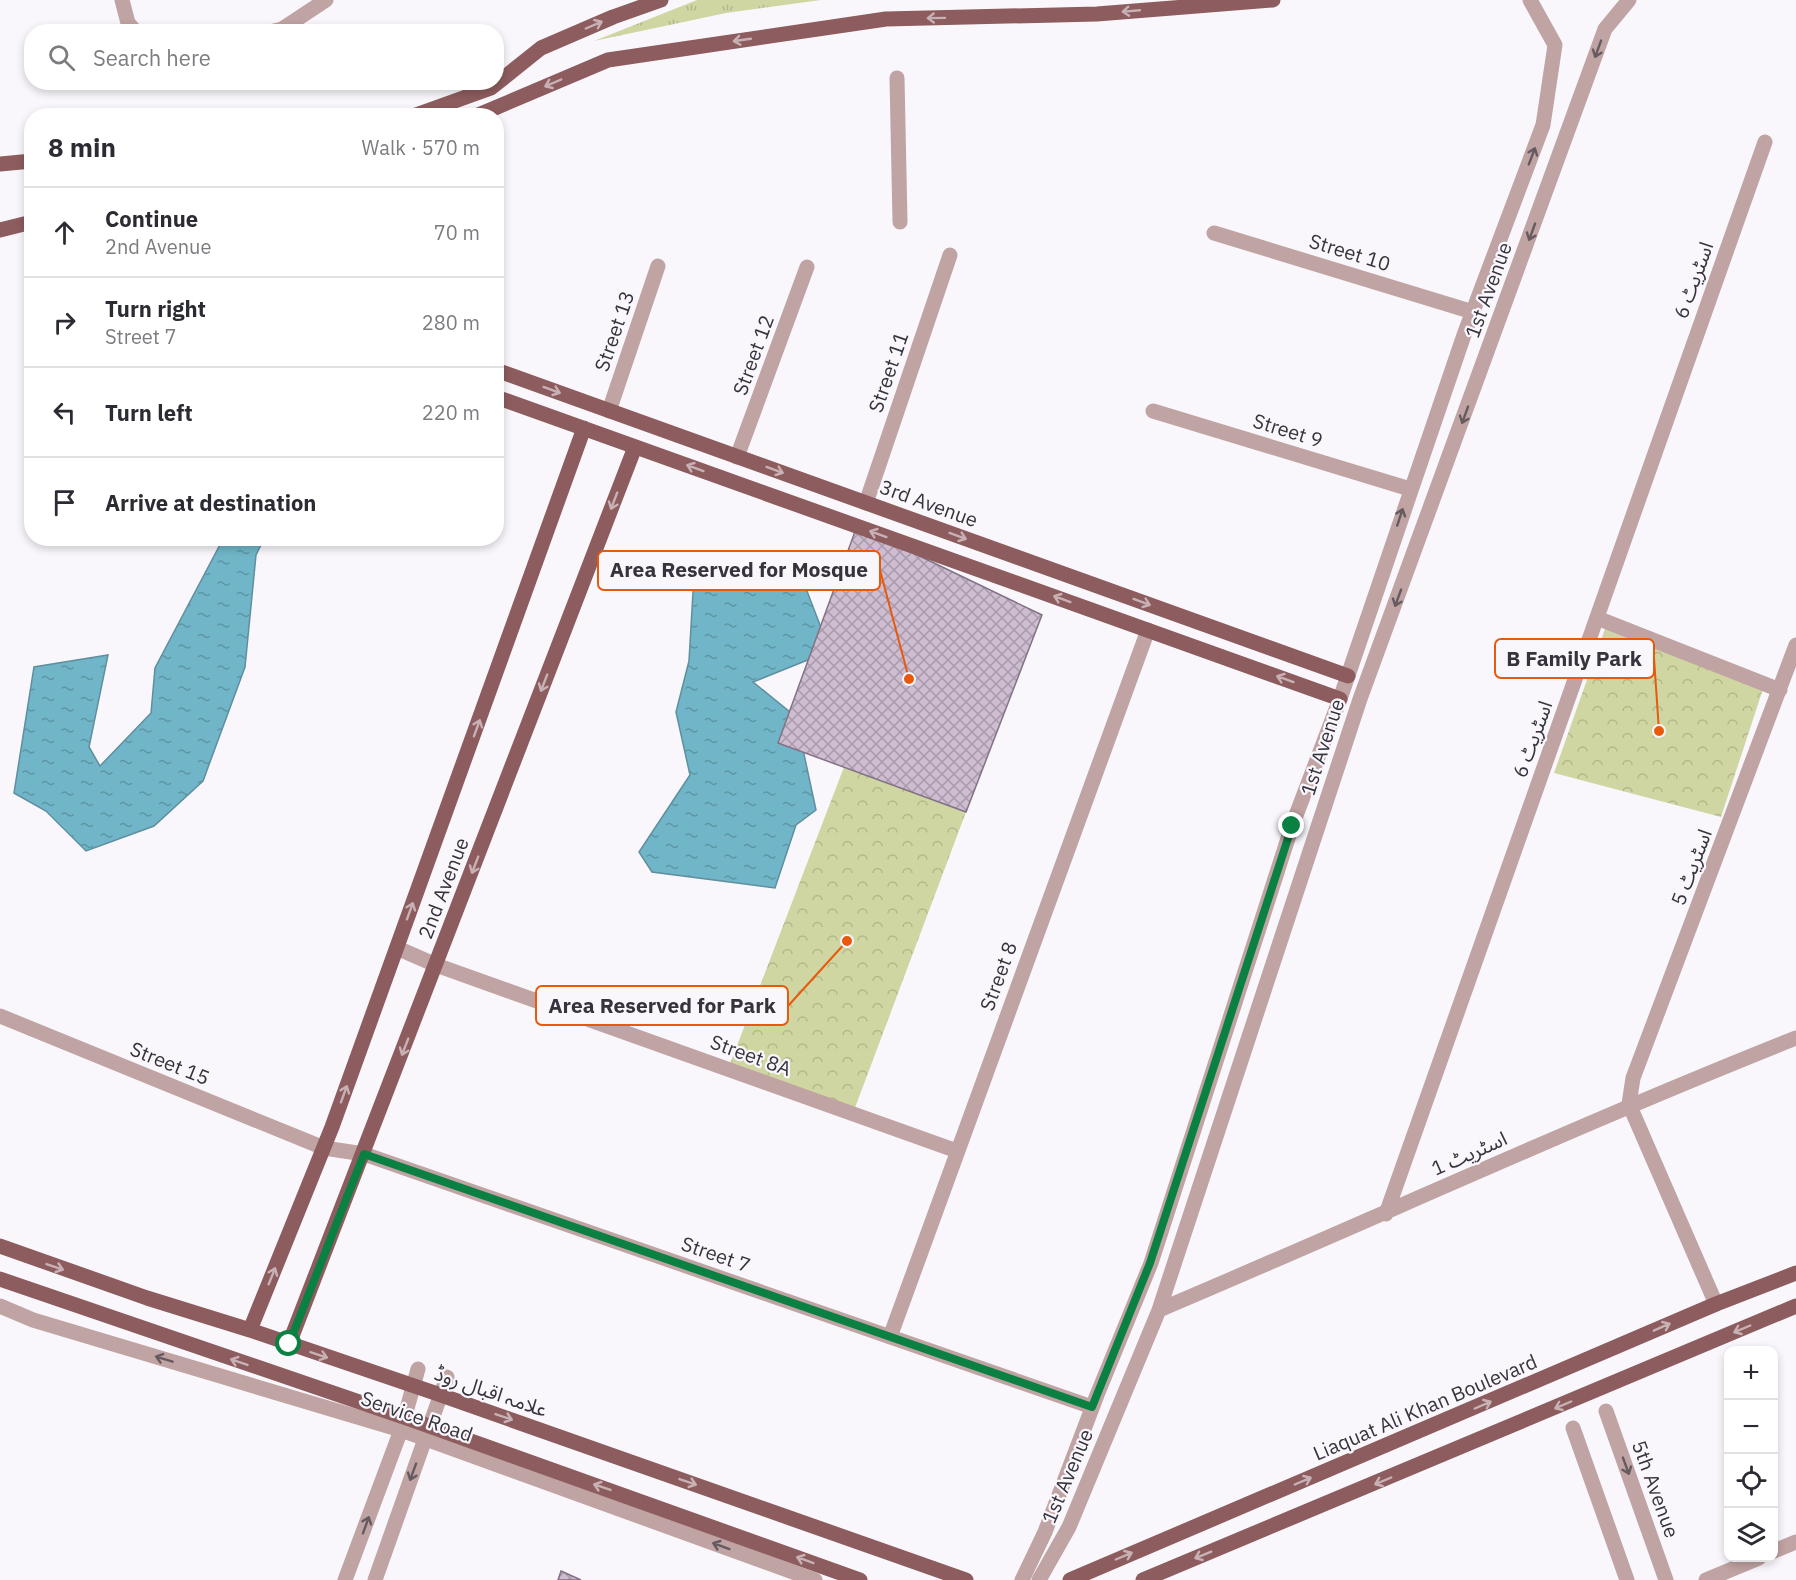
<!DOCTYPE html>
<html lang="en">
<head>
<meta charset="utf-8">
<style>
  :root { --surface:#fff; --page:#f2f2f3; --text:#2b2b33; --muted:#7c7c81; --line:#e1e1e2 }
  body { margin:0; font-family:"IBM Plex Sans","Noto Sans Arabic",sans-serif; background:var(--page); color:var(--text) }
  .controls { position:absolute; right:18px; bottom:18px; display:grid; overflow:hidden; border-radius:12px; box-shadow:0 3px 9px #0003 }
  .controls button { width:54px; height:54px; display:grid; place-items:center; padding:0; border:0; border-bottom:2px solid var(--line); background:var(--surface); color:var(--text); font:30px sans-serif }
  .stop { position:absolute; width:18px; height:18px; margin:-14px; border:4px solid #0b8043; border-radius:50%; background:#fff }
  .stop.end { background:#0b8043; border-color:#fff; box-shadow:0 2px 6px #0008 }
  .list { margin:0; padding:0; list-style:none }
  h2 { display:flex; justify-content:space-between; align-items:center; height:78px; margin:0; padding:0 24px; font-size:26px }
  h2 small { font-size:20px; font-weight:400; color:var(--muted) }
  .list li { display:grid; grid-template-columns:39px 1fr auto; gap:18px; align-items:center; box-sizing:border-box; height:90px; padding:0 24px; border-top:2px solid var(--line) }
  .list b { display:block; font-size:22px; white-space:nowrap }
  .list p { margin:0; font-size:20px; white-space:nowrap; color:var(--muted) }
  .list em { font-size:20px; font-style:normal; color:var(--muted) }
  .icon { flex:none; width:33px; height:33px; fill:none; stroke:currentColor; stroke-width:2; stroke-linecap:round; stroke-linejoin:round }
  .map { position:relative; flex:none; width:1796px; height:1580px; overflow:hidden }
  .search { position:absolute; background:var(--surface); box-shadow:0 3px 9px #0003; left:24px; top:24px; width:480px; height:66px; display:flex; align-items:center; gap:15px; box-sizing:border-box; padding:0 21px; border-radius:24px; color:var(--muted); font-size:22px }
  .panel { position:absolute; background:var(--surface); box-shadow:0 3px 9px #0003; left:24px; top:108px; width:480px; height:438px; border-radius:24px }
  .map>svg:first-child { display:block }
  .grass { fill:url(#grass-tufts) }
  .park { fill:url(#park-crowns) }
  .water { fill:url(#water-ripples); stroke:#5f8f9e; stroke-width:1.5 }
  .building { fill:url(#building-cross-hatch); stroke:#827285; stroke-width:1.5 }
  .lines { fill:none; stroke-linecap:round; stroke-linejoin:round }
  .minor { stroke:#c0a3a3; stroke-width:15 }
  .major { stroke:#8d5c5e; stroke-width:15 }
  .oneway { stroke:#c8b1b5 }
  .oneway2 { stroke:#665a61 }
  .route { stroke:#0b8043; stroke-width:8 }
  .labels { text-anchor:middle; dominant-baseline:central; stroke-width:4.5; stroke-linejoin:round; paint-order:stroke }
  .street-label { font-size:20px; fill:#36333d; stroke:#f9f7fc }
  .leader { fill:none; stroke:#e8590c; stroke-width:2 }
  .callout-dot { fill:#e8590c; stroke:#f9f7fc; stroke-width:2 }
  .callout { fill:#f9f7fc; stroke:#e8590c; stroke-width:2 }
  .callout-label { font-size:21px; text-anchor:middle; font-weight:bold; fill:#36333d }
</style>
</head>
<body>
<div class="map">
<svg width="1796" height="1580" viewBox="0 0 1796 1580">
  <defs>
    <pattern id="grass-tufts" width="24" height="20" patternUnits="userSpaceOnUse" patternTransform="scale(1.5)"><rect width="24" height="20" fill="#d0d6a2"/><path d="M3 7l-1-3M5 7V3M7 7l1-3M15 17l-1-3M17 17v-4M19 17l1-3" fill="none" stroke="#b3b88c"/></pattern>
    <pattern id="park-crowns" width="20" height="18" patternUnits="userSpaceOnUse" patternTransform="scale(1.5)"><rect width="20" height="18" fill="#d0d6a2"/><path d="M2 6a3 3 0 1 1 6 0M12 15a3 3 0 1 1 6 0" fill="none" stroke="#b3b88c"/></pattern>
    <pattern id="water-ripples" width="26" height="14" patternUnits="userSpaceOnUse" patternTransform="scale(1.5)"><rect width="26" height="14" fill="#70b6c8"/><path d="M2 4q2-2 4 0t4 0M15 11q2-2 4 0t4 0" fill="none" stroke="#5d95a4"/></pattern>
    <pattern id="building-cross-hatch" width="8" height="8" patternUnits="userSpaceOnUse" patternTransform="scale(1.5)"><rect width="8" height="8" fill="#cebcd1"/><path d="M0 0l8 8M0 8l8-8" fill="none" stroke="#a899ab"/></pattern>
  </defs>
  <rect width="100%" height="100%" fill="#f9f7fc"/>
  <path class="grass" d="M697 0H821L726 13 594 41Z"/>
  <path class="park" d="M1606 626 1763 689 1721 817 1554 773Z
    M844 767 966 812 853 1113 728 1069Z"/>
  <path class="water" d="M223 539H264L256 555 245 667 203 781 154 826 86 851 46 811 14 793 34 667 108 655 89 747 100 766 151 713 155 668Z
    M695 558 807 591 830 651 753 682 796 717 816 810 796 825 775 888 652 872 639 852 690 775 676 712 689 661Z"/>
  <path class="building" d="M857 526 1042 615 966 812 778 743Z
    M561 1571 581 1580H558Z"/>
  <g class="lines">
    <path class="minor" d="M122 0 128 23 136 32
      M270 32 282 29 326 0
      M897 78 900 222
      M1214 233 1473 312
      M609 411 658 266
      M1153 411 1410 489
      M737 457 807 267
      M866 503 950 255
      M1597 618 1780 690
      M397 948 436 965 957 1151
      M0 1016 324 1148 364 1154 1092 1407
      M1386 1214 1765 142
      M1716 1304 1629 1104 1633 1078 1796 645
      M0 1306 33 1320 401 1430 815 1580
      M1159 1310C1372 1220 1582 1123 1796 1038
      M890 1337 1148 630
      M1606 1411 1666 1580
      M1573 1428 1627 1580
      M1774 1551 1796 1542
      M345 1580 401 1430 418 1369
      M375 1580 447 1377
      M1022 1580 1045 1532 1097 1395 1151 1263 1292 826 1340 699 1464 335 1543 125 1555 45 1530 0
      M1039 1580 1069 1527 1159 1310 1360 699 1605 29 1629 0
      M1706 1580 1759 1558"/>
    <path class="major" d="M413 116 491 88 541 48 613 17 661 0
      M476 116 608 60 886 19 1097 14 1273 0
      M0 164 32 161
      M0 230 32 222
      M496 370 1348 676
      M496 397 1340 699
      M0 1246 147 1298 250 1330 435 1393 966 1580
      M0 1279 415 1421 860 1580
      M250 1330 332 1127 584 428
      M289 1344 635 447
      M1070 1580 1716 1304 1796 1273
      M1143 1580 1796 1306"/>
  </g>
  <defs><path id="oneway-shaft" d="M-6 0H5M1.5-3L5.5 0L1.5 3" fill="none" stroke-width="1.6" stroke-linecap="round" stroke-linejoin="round" transform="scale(1.5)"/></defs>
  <g class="oneway">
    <use href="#oneway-shaft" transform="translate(1131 11) rotate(175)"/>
    <use href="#oneway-shaft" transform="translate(936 18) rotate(179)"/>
    <use href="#oneway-shaft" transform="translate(594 25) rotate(-23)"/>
    <use href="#oneway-shaft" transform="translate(742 40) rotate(172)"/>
    <use href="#oneway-shaft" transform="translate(553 83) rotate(157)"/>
    <use href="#oneway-shaft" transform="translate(552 390) rotate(20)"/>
    <use href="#oneway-shaft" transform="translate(695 468) rotate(-160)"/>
    <use href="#oneway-shaft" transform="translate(775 470) rotate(20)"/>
    <use href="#oneway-shaft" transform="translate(614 501) rotate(111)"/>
    <use href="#oneway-shaft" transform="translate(878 534) rotate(-160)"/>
    <use href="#oneway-shaft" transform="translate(958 536) rotate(20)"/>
    <use href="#oneway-shaft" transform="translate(1062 599) rotate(-160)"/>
    <use href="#oneway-shaft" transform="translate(1142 602) rotate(20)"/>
    <use href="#oneway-shaft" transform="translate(1285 679) rotate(-160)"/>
    <use href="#oneway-shaft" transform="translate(544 683) rotate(111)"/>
    <use href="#oneway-shaft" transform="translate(477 728) rotate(-70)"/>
    <use href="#oneway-shaft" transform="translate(475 865) rotate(111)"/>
    <use href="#oneway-shaft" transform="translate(410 911) rotate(-70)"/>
    <use href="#oneway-shaft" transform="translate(405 1047) rotate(111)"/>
    <use href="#oneway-shaft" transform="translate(344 1094) rotate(-70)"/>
    <use href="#oneway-shaft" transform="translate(55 1267) rotate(19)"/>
    <use href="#oneway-shaft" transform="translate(272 1276) rotate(-68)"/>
    <use href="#oneway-shaft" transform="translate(1662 1327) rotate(-24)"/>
    <use href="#oneway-shaft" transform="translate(1742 1329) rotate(157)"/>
    <use href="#oneway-shaft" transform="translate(319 1355) rotate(18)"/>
    <use href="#oneway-shaft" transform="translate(239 1362) rotate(-161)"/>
    <use href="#oneway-shaft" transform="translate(1483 1405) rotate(-23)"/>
    <use href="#oneway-shaft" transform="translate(1563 1405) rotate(157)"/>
    <use href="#oneway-shaft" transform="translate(504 1417) rotate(19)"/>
    <use href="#oneway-shaft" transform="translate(1303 1481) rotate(-23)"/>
    <use href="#oneway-shaft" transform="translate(1383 1481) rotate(157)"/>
    <use href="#oneway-shaft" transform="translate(688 1482) rotate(19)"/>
    <use href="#oneway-shaft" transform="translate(602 1487) rotate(-161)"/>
    <use href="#oneway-shaft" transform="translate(1203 1555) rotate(158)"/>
    <use href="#oneway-shaft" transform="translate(1124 1556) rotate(-23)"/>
    <use href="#oneway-shaft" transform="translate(805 1560) rotate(-160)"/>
  </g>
  <g class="oneway2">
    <use href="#oneway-shaft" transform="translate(1598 49) rotate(110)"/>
    <use href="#oneway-shaft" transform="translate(1532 156) rotate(-69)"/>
    <use href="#oneway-shaft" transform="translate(1532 232) rotate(110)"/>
    <use href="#oneway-shaft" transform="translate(1465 415) rotate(110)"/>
    <use href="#oneway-shaft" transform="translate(1400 517) rotate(-72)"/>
    <use href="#oneway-shaft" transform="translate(1398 598) rotate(110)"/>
    <use href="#oneway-shaft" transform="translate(164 1359) rotate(-163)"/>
    <use href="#oneway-shaft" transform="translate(1626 1466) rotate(70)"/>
    <use href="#oneway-shaft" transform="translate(413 1472) rotate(110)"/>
    <use href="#oneway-shaft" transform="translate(366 1525) rotate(-70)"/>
    <use href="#oneway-shaft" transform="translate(721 1546) rotate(-160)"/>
  </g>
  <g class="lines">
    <path class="route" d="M289 1344 364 1154 1092 1407 1150 1263 1292 826"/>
  </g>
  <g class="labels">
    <g class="street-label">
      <text transform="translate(1350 252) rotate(17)">Street 10</text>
      <text transform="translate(1693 280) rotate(-70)">اسٹریٹ 6</text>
      <text transform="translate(1488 290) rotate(-70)">1st Avenue</text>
      <text transform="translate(614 331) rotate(-71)">Street 13</text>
      <text transform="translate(753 355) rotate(-70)">Street 12</text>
      <text transform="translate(888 372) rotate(-71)">Street 11</text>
      <text transform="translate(1288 430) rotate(17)">Street 9</text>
      <text transform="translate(929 503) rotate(20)">3rd Avenue</text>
      <text transform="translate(1532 739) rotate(-70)">اسٹریٹ 6</text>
      <text transform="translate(1322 747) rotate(-72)">1st Avenue</text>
      <text transform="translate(1691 867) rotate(-69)">اسٹریٹ 5</text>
      <text transform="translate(443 888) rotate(-69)">2nd Avenue</text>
      <text transform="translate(998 976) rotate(-70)">Street 8</text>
      <text transform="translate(751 1055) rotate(20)">Street 8A</text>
      <text transform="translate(170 1063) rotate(22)">Street 15</text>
      <text transform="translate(1469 1153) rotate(-24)">اسٹریٹ 1</text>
      <text transform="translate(716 1254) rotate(19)">Street 7</text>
      <text transform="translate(491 1391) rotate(19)">علامہ اقبال روڈ</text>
      <text transform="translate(1425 1407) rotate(-23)">Liaquat Ali Khan Boulevard</text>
      <text transform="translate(417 1416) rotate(19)">Service Road</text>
      <text transform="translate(1067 1476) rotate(-67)">1st Avenue</text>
      <text transform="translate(1656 1489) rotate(70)">5th Avenue</text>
    </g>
  </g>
  <path class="leader" d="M909 679L880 570M1659 731L1654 658M847 941L788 1006"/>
  <g class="callout-dot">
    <circle cx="909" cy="679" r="6"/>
    <circle cx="1659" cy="731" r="6"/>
    <circle cx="847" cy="941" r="6"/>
  </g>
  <g class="callout">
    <rect x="598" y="551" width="282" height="39" rx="6"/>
    <rect x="1495" y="639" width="159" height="39" rx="6"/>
    <rect x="536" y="986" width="252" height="39" rx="6"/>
  </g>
  <g class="callout-label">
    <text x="739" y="577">Area Reserved for Mosque</text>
    <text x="1574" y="666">B Family Park</text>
    <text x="662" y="1013">Area Reserved for Park</text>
  </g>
</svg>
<div class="controls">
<button>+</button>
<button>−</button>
<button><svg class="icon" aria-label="locate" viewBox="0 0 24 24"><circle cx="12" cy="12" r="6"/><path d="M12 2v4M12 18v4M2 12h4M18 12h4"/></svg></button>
<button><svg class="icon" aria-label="layers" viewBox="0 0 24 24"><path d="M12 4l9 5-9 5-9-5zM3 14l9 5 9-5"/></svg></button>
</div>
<div class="stop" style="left:289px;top:1344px"></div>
<div class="stop end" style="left:1292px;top:826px"></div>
<div class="search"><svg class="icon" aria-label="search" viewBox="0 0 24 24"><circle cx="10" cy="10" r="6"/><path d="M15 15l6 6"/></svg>Search here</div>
<section class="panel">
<h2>8 min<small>Walk · 570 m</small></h2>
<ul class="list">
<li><svg class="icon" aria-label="ahead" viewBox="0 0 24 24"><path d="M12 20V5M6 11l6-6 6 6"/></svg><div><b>Continue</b><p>2nd Avenue</p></div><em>70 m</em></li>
<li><svg class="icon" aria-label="right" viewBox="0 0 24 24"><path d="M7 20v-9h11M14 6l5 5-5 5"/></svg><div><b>Turn right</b><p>Street 7</p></div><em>280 m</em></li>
<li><svg class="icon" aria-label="left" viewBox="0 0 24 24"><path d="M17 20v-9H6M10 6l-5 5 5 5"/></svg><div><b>Turn left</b></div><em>220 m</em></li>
<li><svg class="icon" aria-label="arrive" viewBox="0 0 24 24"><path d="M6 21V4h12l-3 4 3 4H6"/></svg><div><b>Arrive at destination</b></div></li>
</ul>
</section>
</div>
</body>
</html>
